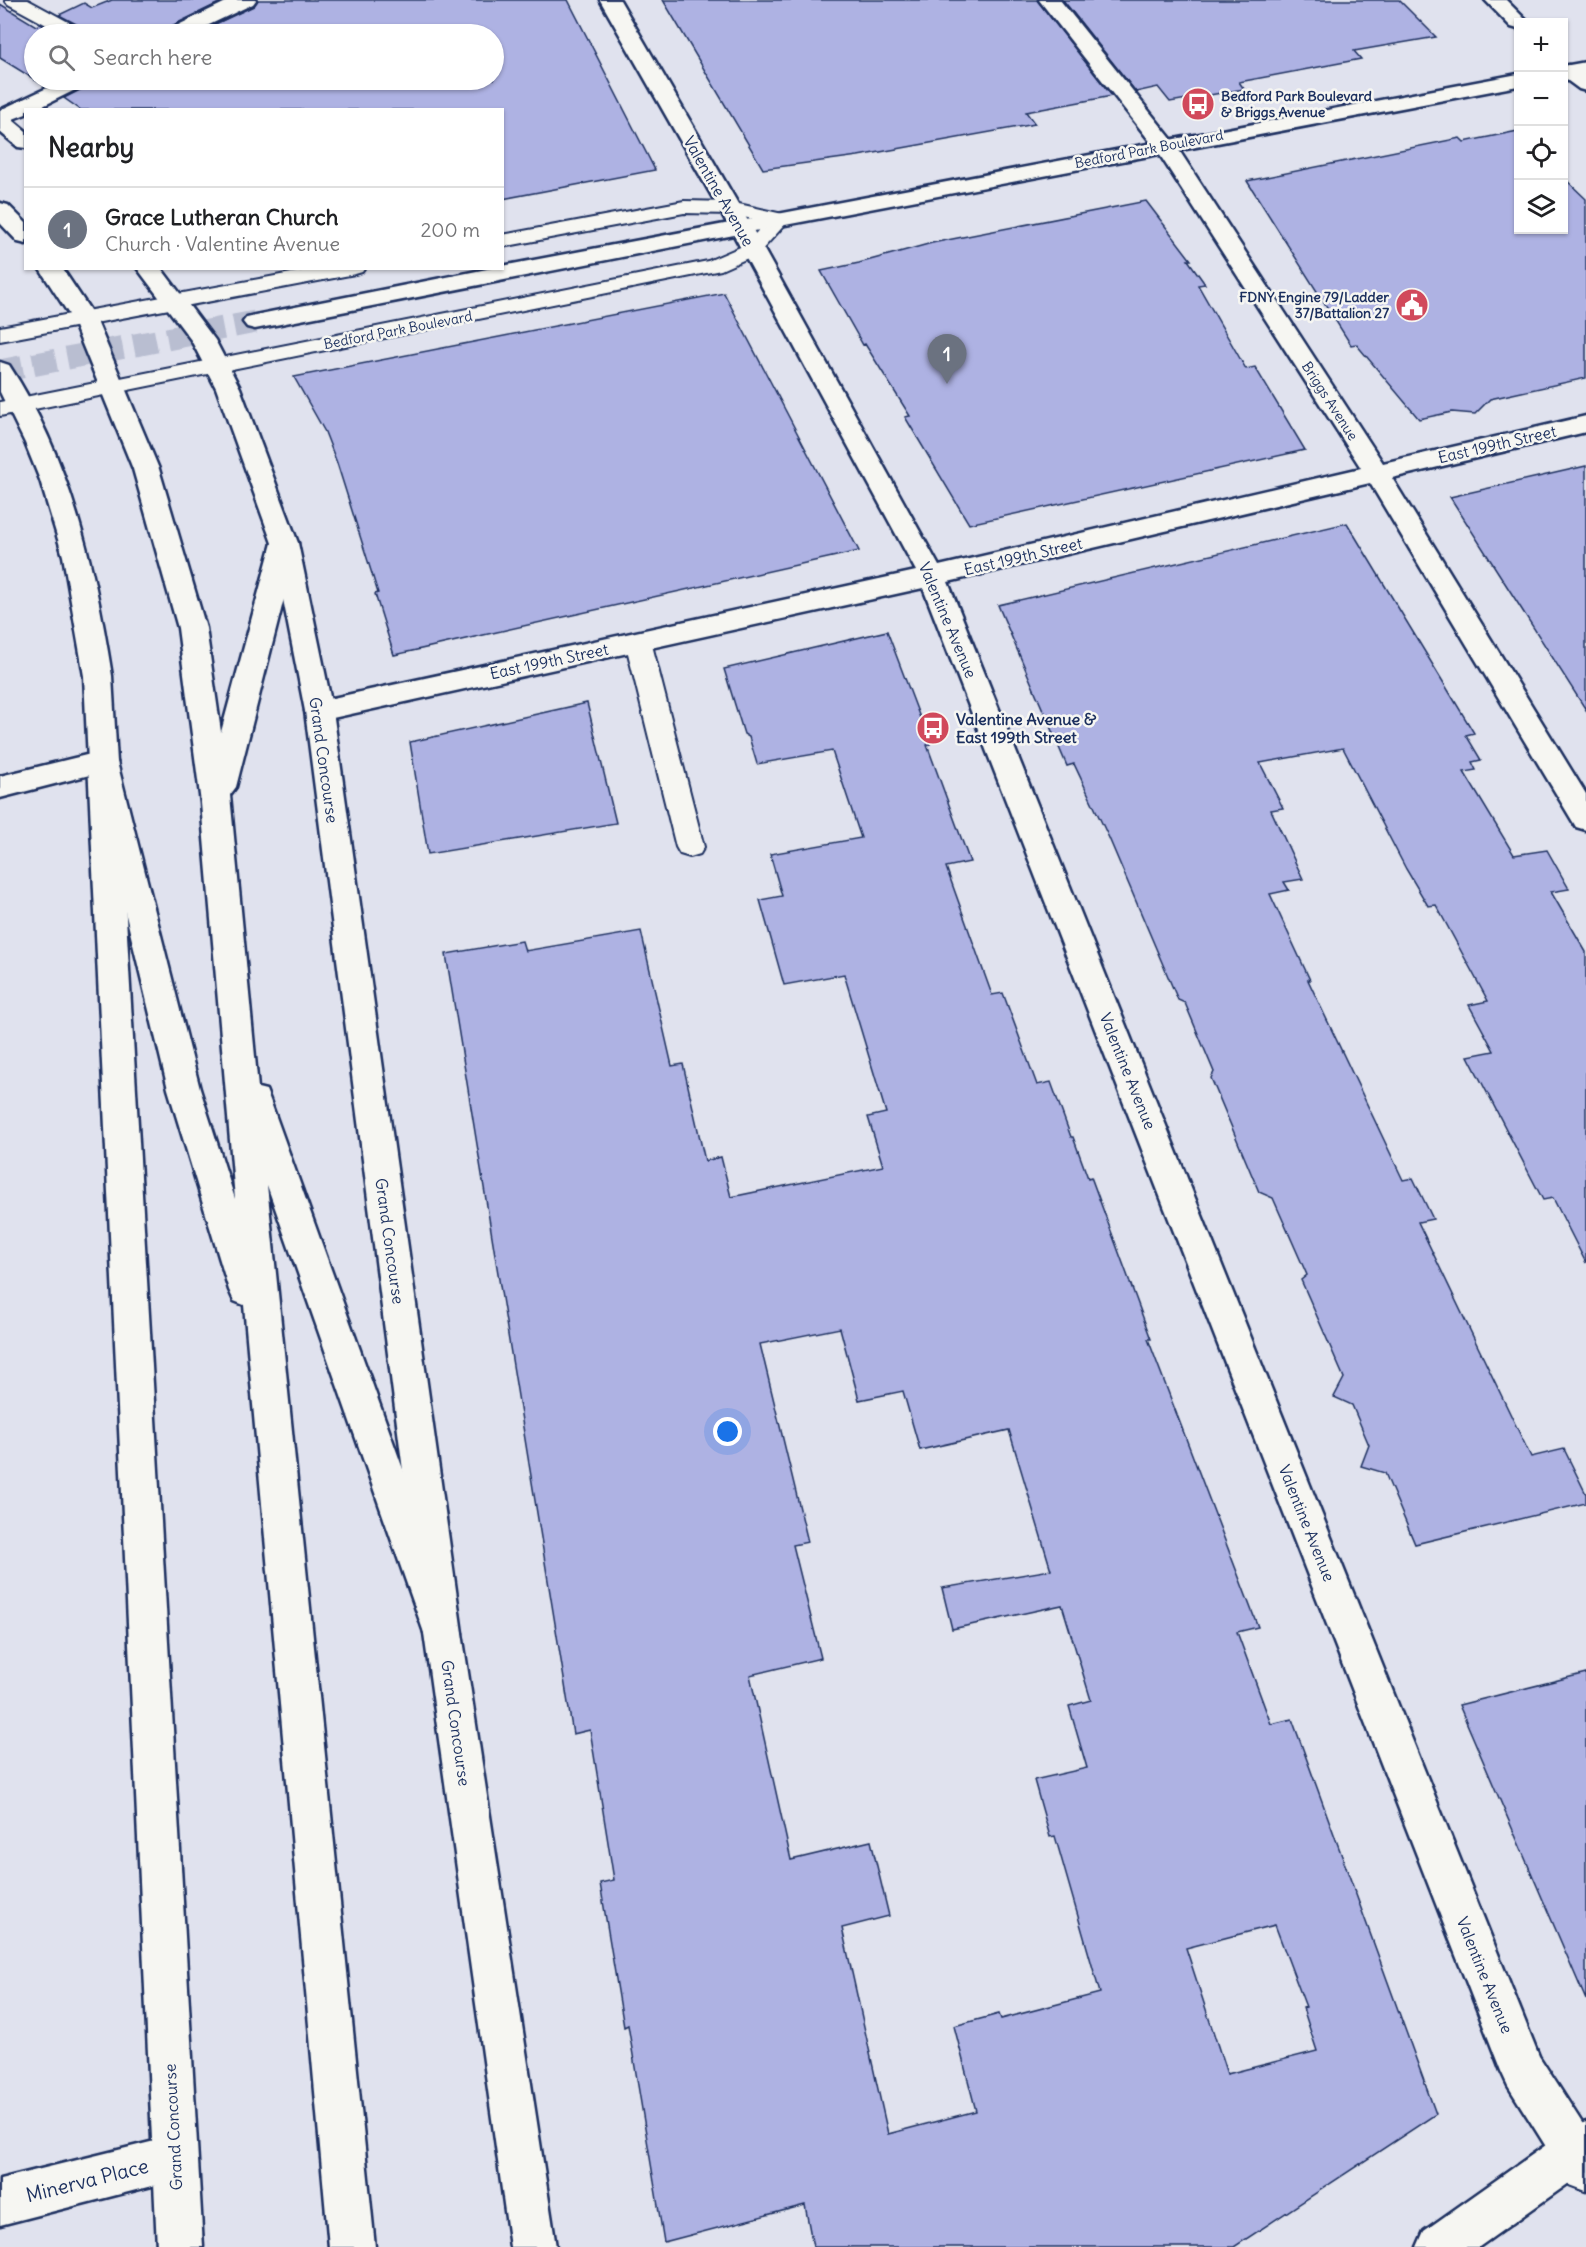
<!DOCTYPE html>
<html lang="en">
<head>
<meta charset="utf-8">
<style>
  :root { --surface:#fff; --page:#f2f2f2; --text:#202124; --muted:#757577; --line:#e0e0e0; --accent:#b45309 }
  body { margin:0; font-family:Delius,sans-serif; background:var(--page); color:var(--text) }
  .controls { position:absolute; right:18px; top:18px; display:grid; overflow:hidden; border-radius:0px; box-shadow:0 2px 4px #0004 }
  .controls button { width:54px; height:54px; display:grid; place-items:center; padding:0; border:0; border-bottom:2px solid var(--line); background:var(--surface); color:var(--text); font:30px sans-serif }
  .you { position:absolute; left:728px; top:1432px; width:21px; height:21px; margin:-15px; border:4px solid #fff; border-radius:50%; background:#1a73e8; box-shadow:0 0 0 9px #1a73e833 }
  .badge { display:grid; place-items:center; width:39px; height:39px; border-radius:50%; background:var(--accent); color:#fff; font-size:20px; font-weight:700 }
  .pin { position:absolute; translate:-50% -50px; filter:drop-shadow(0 2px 3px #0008) }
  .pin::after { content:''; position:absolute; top:32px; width:21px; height:18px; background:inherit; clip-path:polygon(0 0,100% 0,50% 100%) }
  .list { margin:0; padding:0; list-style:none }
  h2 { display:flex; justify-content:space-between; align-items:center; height:78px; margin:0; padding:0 24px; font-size:26px }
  h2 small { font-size:20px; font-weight:400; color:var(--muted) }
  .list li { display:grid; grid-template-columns:39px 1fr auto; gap:18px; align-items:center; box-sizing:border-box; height:84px; padding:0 24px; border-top:2px solid var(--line) }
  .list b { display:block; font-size:22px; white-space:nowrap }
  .list p { margin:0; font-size:20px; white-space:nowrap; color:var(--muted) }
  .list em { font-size:20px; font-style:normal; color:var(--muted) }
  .icon { flex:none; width:33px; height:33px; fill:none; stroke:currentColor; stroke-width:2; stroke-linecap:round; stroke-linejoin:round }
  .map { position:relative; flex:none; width:1586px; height:2247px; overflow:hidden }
  .search { position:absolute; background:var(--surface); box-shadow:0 2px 4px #0004; left:24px; top:24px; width:480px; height:66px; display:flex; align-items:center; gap:15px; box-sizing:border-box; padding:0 21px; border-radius:33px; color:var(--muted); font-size:22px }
  .panel { position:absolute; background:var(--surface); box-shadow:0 2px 4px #0004; left:24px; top:108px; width:480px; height:162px; border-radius:0px }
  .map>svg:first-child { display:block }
  .building { fill:#aeb2e3; stroke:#1b2f5e; stroke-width:1.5; fill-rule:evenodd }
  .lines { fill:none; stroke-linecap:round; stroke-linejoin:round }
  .secondary-tunnel { stroke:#b9bed1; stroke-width:23; stroke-dasharray:23 11; stroke-linecap:butt }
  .lane-casing { stroke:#1b2f5e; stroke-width:4 }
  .street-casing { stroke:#1b2f5e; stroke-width:5 }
  .secondary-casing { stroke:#1b2f5e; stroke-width:5 }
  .primary-casing { stroke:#1b2f5e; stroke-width:5 }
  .lane { fill:#f6f6f2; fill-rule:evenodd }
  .street { fill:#f6f6f2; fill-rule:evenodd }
  .secondary { fill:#f6f6f2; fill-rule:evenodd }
  .primary { fill:#f6f6f2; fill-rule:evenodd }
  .labels { text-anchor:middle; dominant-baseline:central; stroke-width:5; stroke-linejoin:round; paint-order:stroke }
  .far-poi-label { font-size:14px; font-weight:bold; fill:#1b2f5e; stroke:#f6f6f2; text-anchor:start }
  .far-street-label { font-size:14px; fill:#1b2f5e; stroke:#f6f6f2 }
  .street-label { font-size:16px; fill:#1b2f5e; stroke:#f6f6f2 }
  .poi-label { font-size:16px; font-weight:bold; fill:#1b2f5e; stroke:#f6f6f2; text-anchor:start }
  .near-street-label { font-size:20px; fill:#1b2f5e; stroke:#f6f6f2 }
</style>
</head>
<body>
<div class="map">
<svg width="1586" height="2247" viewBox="0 0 1586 2247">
  <rect width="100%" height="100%" fill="#e0e2ee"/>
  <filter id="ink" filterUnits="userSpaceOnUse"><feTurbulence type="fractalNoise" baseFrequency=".0167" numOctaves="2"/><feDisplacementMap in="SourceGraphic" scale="12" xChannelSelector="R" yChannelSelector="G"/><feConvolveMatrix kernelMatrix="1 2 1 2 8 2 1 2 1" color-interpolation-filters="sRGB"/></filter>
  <g filter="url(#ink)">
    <path class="building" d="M112 0H225L167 28 163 34H87L84 28 59 15 84 3 92 8Z
      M258 0H568L655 170 502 199V110H81L64 98 88 86 93 80H494V34H194L254 6Z
      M663 0H1037L1112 96 1026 112 1035 124 858 156 763 169Z
      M1063 0H1399L1436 37 1354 51 1361 59 1239 82 1244 89 1170 102 1158 87 1136 92Z
      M0 4 36 26 40 24 59 34H34V80H60L45 86 0 58Z
      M1518 131V230H1563V177L1586 199V378L1490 399 1475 414 1452 412 1419 419 1356 344 1351 345 1247 181 1460 138 1464 142Z
      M1146 201 1191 260H1188L1205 284 1198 285 1246 369 1255 367 1305 450 969 524 905 417 910 416 865 344 863 345 821 271 859 263 932 243Z
      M724 293 859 551 394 655 375 594 378 593 337 463 325 432 294 377Z
      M1586 466V710L1450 497Z
      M1347 523 1474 733 1466 735 1481 760 1472 762 1476 770 1464 772 1514 855 1547 850 1569 889 1551 892 1586 952V1263L1553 1198 1543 1200 1468 1056 1494 1051 1469 1005 1488 1001 1436 905 1428 906 1406 869 1343 748 1260 763 1283 808 1271 810 1303 879 1284 882 1289 890 1270 894 1310 980H1308L1403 1180 1413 1178 1433 1219 1418 1222 1531 1457 1564 1449 1586 1494V1503L1415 1544 1385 1473 1361 1466 1369 1445 1352 1405 1334 1397 1344 1378 1301 1280 1307 1275 1273 1198 1259 1192 1211 1078 1214 1072 1185 1003 1178 1000 1109 838 1074 764 1067 766 998 605Z
      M887 631 930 744 927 745 970 862 946 867 992 995 1003 993 1037 1085 1051 1082 1071 1137H1073L1088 1178 1091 1177 1151 1339H1148L1258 1627 1237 1632 1271 1724 1292 1719 1436 2114 1234 2247H813L805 2205 664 2242 628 2025 624 2027 600 1883 614 1880 590 1730 573 1734 446 954 522 941 525 951 641 931 672 1066 683 1064 705 1161 721 1157 731 1197 883 1166 868 1117 886 1113 844 974 784 985 760 900 782 896 770 854 861 838 832 751 757 764 749 737 744 734 724 669ZM840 1328 859 1400 903 1391 920 1450 1009 1430 1051 1570 942 1588 952 1629 1062 1605 1091 1700 1069 1706 1087 1768 1034 1780 1050 1837 1055 1836 1100 1993 1001 2019 999 2014 954 2026 976 2111 888 2134 842 1928 889 1916 871 1841 791 1860 750 1675 821 1658 793 1545 808 1542 760 1344ZM1275 1925 1306 2007 1303 2008 1317 2051 1227 2074 1186 1948Z
      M587 703 616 823 428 854 410 742Z
      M1586 1673V2000L1459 1705Z"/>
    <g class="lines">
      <path class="secondary-tunnel" d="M0 371 255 322"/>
      <defs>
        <path id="lane" d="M5 0H28L83 30 85 34H63L8 4Z
          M684 201 730 202 787 215 790 219 759 253 721 270 0 416V402L708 261 745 245 766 222 730 214 684 213 502 247V235Z
          M318 268H365L362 272 355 274 0 341V327Z
          M638 632 647 635 651 641 704 847 700 854 690 857 680 854 676 847 625 641 629 635Z"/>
        <path id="street" d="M230 0H256L253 4 190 34H165L168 30Z
          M600 0H620L752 228 939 566 1361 468 1156 149 1039 0H1060L1173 141 1383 463 1586 416V432L1392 478 1586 794V830L1576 827 1370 483 948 582 1539 2056 1586 2129V2191L1570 2185 1508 2086 1501 2071 923 588 319 721 309 718 305 711 309 704 319 701 916 571 730 228Z
          M1568 65 1575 67 1586 75V91L1579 89 1564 78V66Z
          M64 80H91L87 84 35 110H26V114L0 124V110Z
          M103 751 113 755 117 762 113 769 0 798V776Z
          M175 2136 191 2142 197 2158 191 2174 175 2180 0 2225V2179Z"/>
        <path id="secondary" d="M1485 0H1506L1528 22H1518V29L1511 27Z
          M1586 62V74L1564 78V66Z
          M1518 74V86L780 226 255 329 247 327 243 322 247 317 255 315 492 268H502V266Z
          M0 115 8 116 26 131V148L18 147 0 132Z
          M137 268H161L215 340 240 388 298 543 333 711 462 1633 556 2247H510L424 1633 305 711 272 543 216 388 191 340Z
          M0 362 9 365C70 457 95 568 112 676L203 2247H157L84 676 63 556 40 480 25 443 0 392Z
          M1586 2122V2171L1479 2247H1417L1424 2231 1570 2128Z"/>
        <path id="primary" d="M0 203 8 205 26 223V244L18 242 0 223Z
          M39 268H62L96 319 159 469 206 628 221 732 272 543 276 537 285 534 294 537 298 543 236 787 230 795 258 1088 266 1090 270 1100 462 1633 457 1647 443 1652 429 1647 267 1185 375 2247H329L244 1305 234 1301 229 1290 168 1089 89 762 93 755 103 751 113 755 117 762 200 1089 235 1199 201 803 178 628 133 469 72 319Z"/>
      </defs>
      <use href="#lane" class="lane-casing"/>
      <use href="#street" class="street-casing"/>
      <use href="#secondary" class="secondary-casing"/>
      <use href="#primary" class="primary-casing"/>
      <use href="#lane" class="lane"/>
      <use href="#street" class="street"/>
      <use href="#secondary" class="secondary"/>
      <use href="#primary" class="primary"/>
    </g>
  </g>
  <defs>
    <symbol id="bus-disc" viewBox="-11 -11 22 22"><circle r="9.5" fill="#d1495b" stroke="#f6f6f2"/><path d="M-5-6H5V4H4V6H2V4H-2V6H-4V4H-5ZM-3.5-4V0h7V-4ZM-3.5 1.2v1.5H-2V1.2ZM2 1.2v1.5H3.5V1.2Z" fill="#fff"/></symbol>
    <symbol id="civic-disc" viewBox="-11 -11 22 22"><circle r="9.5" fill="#d1495b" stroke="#f6f6f2"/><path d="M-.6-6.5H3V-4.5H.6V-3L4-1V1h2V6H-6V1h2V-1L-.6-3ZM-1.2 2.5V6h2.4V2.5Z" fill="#fff"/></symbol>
  </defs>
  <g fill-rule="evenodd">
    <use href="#bus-disc" x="1179" y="85" width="38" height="38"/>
    <use href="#civic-disc" x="1393" y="286" width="38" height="38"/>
    <use href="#bus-disc" x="914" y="709" width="38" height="38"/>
  </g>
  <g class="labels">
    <g class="far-poi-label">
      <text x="1221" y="96">Bedford Park Boulevard<tspan x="1221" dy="16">&amp; Briggs Avenue</tspan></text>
      <text x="1389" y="297" text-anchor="end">FDNY Engine 79/Ladder<tspan x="1389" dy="16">37/Battalion 27</tspan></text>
    </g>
    <g class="far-street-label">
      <text transform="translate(1149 149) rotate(-11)">Bedford Park Boulevard</text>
      <text transform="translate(398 330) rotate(-11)">Bedford Park Boulevard</text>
      <text transform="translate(1330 401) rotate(57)">Briggs Avenue</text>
    </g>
    <g class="street-label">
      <text transform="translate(719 191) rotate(60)">Valentine Avenue</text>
      <text transform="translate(1497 444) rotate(-13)">East 199th Street</text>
      <text transform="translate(1023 556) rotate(-13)">East 199th Street</text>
      <text transform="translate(948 620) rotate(67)">Valentine Avenue</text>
      <text transform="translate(549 661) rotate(-12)">East 199th Street</text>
      <text transform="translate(324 760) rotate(82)">Grand Concourse</text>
      <text transform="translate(1128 1071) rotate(68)">Valentine Avenue</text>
      <text transform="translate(390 1241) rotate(82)">Grand Concourse</text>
      <text transform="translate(1307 1523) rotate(68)">Valentine Avenue</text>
      <text transform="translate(456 1723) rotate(82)">Grand Concourse</text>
      <text transform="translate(1485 1975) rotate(68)">Valentine Avenue</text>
      <text transform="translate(173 2127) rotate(-93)">Grand Concourse</text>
    </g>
    <g class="poi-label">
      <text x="956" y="719">Valentine Avenue &amp;<tspan x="956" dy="18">East 199th Street</tspan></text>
    </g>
    <g class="near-street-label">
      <text transform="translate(87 2180) rotate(-14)">Minerva Place</text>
    </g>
  </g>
</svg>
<div class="controls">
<button>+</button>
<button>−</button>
<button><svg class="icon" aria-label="locate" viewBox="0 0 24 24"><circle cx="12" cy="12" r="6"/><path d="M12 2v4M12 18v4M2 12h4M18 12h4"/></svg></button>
<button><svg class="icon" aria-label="layers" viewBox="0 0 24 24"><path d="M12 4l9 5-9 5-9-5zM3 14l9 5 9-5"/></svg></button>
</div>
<div class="you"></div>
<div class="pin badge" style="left:947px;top:384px;background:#6b7280">1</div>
<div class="search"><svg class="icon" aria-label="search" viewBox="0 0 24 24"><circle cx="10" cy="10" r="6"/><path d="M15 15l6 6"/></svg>Search here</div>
<section class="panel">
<h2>Nearby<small></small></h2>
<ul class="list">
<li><span class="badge" style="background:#6b7280">1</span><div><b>Grace Lutheran Church</b><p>Church · Valentine Avenue</p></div><em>200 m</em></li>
</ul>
</section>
</div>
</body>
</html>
